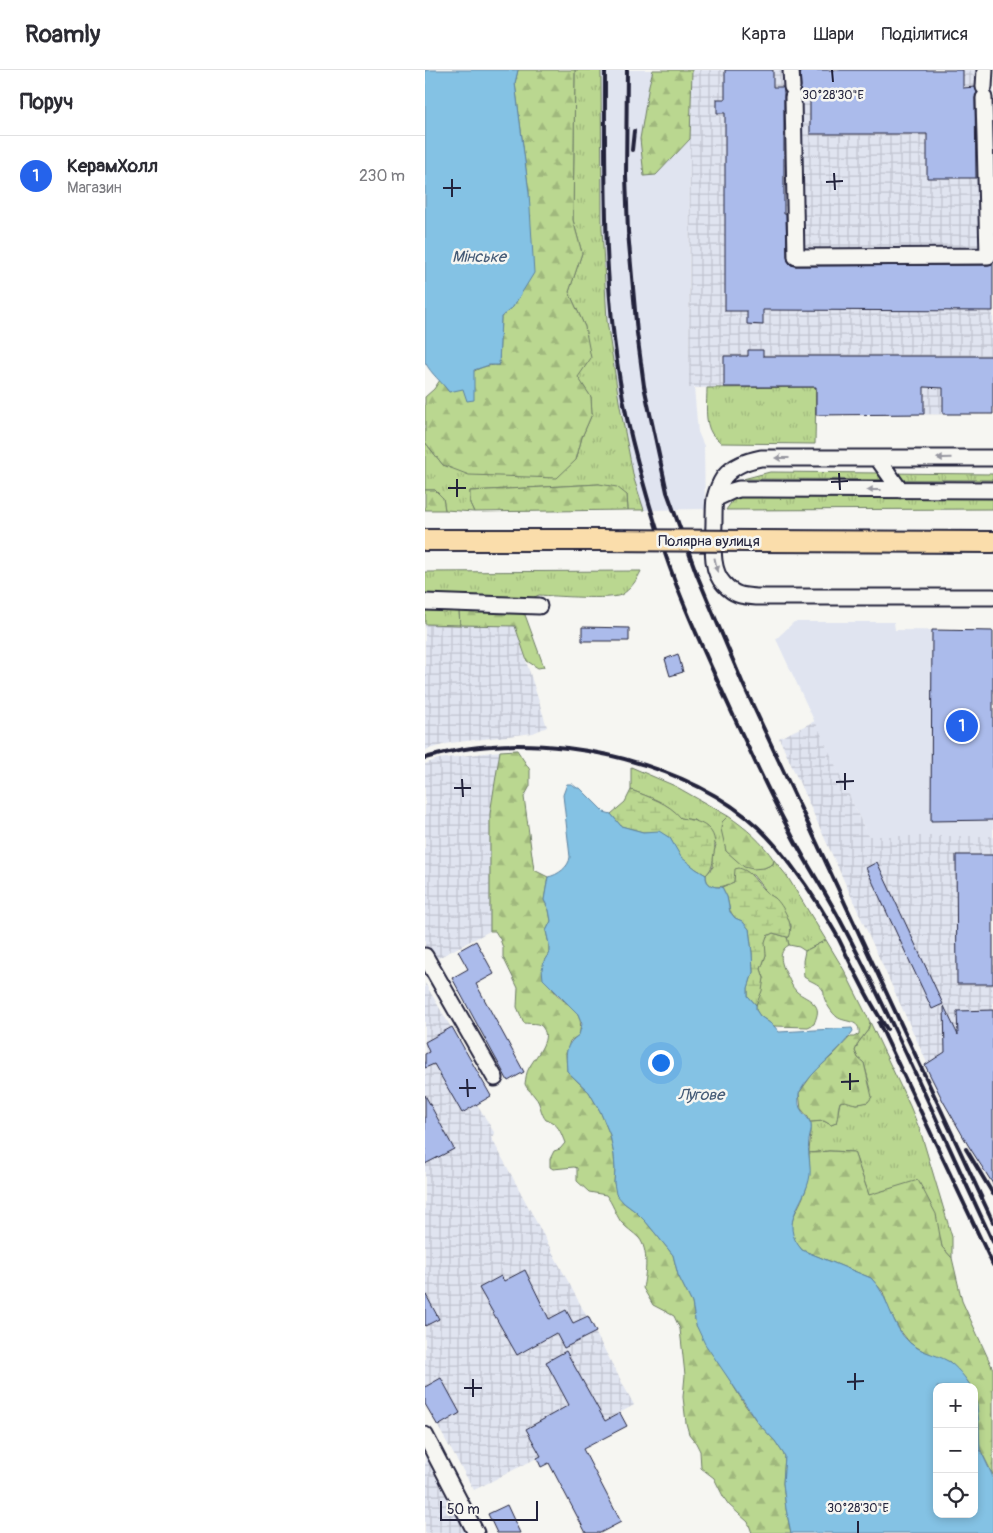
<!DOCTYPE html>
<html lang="uk">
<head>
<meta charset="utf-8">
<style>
  :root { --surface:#fff; --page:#f2f2f3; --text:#2b2b33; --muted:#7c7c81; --line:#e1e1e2; --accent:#2563eb }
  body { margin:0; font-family:Pangolin,sans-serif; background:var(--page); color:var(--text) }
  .controls { position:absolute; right:15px; bottom:15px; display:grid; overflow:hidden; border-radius:10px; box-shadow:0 2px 8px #0003 }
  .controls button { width:45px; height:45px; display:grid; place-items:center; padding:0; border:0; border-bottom:1px solid var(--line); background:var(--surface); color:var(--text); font:25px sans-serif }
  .scale { position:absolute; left:15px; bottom:12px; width:98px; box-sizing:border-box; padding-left:5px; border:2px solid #22223b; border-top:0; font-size:14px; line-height:18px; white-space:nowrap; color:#22223b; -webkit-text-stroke:4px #f6f6f2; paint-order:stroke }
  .you { position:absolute; left:235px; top:992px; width:18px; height:18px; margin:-12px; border:4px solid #fff; border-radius:50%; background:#1a73e8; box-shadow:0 0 0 8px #1a73e833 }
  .badge { display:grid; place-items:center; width:32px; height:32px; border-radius:50%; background:var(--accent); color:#fff; font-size:16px; font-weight:700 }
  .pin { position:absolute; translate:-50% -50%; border:2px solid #fff; box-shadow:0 1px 5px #0006 }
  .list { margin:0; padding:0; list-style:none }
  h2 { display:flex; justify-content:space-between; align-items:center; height:65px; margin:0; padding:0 20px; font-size:21px }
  h2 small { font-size:16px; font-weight:400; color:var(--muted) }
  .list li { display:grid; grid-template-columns:32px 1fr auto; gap:15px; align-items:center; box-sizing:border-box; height:80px; padding:0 20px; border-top:1px solid var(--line) }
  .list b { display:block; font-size:19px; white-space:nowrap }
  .list p { margin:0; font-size:16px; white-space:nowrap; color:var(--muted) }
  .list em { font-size:16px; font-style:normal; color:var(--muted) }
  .icon { flex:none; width:28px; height:28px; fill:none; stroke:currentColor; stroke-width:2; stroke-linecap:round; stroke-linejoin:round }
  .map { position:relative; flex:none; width:568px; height:1463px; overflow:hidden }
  header { display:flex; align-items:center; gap:30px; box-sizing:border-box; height:70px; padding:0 25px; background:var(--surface); border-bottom:1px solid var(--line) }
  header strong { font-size:24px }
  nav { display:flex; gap:28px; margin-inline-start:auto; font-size:18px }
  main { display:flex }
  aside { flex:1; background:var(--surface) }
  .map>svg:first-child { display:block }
  .built { fill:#e0e4f0 }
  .industrial { fill:url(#industrial-grid) }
  .grass { fill:url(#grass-tufts); stroke:#6e7c66 }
  .forest { fill:url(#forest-firs); stroke:#6e7c66 }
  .wetland { fill:url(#wetland-marsh); stroke:#6e7c66 }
  .water { fill:#84c2e4; stroke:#5d82a0 }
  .building { fill:#abbbeb; stroke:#22223b }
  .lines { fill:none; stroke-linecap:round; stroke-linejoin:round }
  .minor-casing { stroke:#22223b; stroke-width:19 }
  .major-casing { stroke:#22223b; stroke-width:24 }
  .minor { stroke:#f6f6f2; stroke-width:15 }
  .major { stroke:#faddab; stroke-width:20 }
  .rail { stroke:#22223b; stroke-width:4 }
  .major-bridge-casing { stroke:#22223b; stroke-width:24; stroke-linecap:butt }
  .major-bridge { stroke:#faddab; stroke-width:20 }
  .oneway { fill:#9797a0 }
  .ticks { fill:none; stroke:#22223b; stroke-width:2 }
  .labels { text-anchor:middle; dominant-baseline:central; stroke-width:5; stroke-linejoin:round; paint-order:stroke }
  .street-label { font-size:15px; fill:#22223b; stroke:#f6f6f2 }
  .water-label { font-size:16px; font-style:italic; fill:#445a76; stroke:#f6f6f2 }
  .ticks-label { font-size:12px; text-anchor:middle; fill:#22223b; stroke:#f6f6f2; stroke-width:5; stroke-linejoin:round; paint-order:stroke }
</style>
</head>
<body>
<header>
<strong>Roamly</strong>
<nav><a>Карта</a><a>Шари</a><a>Поділитися</a></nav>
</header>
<main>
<aside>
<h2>Поруч<small></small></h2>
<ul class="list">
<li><span class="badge">1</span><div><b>КерамХолл</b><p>Магазин</p></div><em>230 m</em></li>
</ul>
</aside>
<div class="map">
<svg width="568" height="1463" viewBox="0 0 568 1463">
  <defs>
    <pattern id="industrial-grid" width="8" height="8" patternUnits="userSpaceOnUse" patternTransform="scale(1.25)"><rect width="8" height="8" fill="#e0e4f0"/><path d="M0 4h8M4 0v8" fill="none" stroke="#c0c3cf"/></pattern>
    <pattern id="grass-tufts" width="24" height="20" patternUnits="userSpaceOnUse" patternTransform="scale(1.25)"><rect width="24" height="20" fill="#bad790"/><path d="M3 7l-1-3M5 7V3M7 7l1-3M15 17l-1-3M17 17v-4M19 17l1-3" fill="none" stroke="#a0b87d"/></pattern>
    <pattern id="forest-firs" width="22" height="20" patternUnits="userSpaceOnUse" patternTransform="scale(1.25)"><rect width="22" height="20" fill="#bad790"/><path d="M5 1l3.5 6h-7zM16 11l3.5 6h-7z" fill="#a0b87d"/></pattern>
    <pattern id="wetland-marsh" width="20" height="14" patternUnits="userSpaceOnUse" patternTransform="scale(1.25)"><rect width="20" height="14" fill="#bad790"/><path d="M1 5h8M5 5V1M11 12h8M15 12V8" fill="none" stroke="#a0b87d"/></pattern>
  </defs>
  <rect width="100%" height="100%" fill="#f6f6f2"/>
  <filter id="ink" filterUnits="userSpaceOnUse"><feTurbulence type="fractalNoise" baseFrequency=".02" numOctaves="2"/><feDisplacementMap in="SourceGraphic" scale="10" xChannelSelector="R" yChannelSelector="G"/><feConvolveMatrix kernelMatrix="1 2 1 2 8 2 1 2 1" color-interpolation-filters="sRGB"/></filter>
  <g filter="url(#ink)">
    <path class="built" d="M176 0H228L224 15 215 69 231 105 265 69 264 318H269L273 362 279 376 280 439 219 440 209 409 194 331 182 251 177 158Z
      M369 552H469L470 560 568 561V766H443L351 569Z"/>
    <path class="industrial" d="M267 0H568V344L391 345V317L264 318 265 69Z
      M0 554 90 556 122 657 108 663 25 673 0 680Z
      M390 651 443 766H568V1109L518 1028 354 668Z
      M75 681 65 744V861L13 888 0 893V694L13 689Z
      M0 913 66 1026 52 1034 70 1064 66 1067 209 1335 112 1388 49 1420 0 1334Z
      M0 1381 43 1463H0Z"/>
    <path class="grass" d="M150 0H176L177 158 182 251 194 331 209 409 219 440H203L202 425 174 414 45 421V433L49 442 20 440 18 428 10 420H0V372L18 395 151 390 157 367 167 344 166 327 152 307 160 257 144 222 157 183 148 150Z
      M391 317 390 374 296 373C294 370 289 367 287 364 279 352 282 332 282 318Z
      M345 402 567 404H568V410L318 409Z
      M320 426 568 427V439L301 440 308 430Z
      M216 501C212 510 205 520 196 525 185 530 130 526 114 525L103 530 0 529V502Z
      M0 539 34 540 35 555 0 554Z
      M206 697 250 716 303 746 297 752 301 781 307 785 313 791 339 798 348 794 349 790 362 806 401 870 380 881 374 877 364 875 362 867H364L366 856 362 847 351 829 342 823 328 805 310 803 309 812C300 817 281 822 281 805L288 797V785L291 775 269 750 255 748C244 733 224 727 206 720Z
      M445 952 485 1036 496 1063 527 1167V1188L517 1177 513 1161 444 1125 429 1082 404 1081 384 1083C384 1073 388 1060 385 1052L399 1051 406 1055 411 1053 415 1032 421 1030 431 1034 443 1032 446 1020 439 993 433 988 430 981 433 973 443 960Z"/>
    <path class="forest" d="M93 0H150L148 150 157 183 144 222 160 257 166 288 153 307 166 327 167 344 157 367 151 390 132 408 44 405 18 395 0 372V327L9 319 15 310 24 322C42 307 49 295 74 295L76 247 88 237 104 123 90 13Z
      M228 0H267L265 69 231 105 219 106 215 69 224 15Z
      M174 414 192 417 202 425 203 440 49 442 45 433V421Z
      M0 420H10L18 428 20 440H0Z
      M34 540 99 542 119 597 113 598 102 591 90 556 35 555Z
      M92 680 105 700V716L99 727 109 800 123 807 119 830 124 840 126 851 121 861 124 874V883L119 891C122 898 124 915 129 921 142 938 161 938 154 965L145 971 141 984 142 1001 153 1012 164 1022 175 1041 185 1065 189 1085 190 1099 189 1113 199 1133 211 1142 221 1152 248 1185 253 1205 267 1233 271 1255 320 1335 333 1353 350 1371 360 1386 358 1413 361 1439 366 1463H327L323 1452 304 1435 299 1428 289 1408 276 1398 275 1381 271 1373 264 1364 261 1353 258 1327 260 1305 255 1259 249 1246 228 1235 218 1218C221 1204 224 1180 214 1168 208 1162 201 1158 196 1152 190 1143 188 1134 181 1125L164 1122 152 1111V1098L149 1097 128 1099 125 1097V1089L129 1081 135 1079 140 1073C136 1063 133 1052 121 1050 115 1043 116 1033 110 1027 106 1021 103 1021 100 1014 101 1008 101 1003 104 998 109 988 127 970 118 958 115 952 105 954 99 953L92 937 93 918 78 887V878L75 869 70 861H65V744L75 681Z
      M303 746C321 758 337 772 349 790L348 794 339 798 328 799 319 797 301 781 296 759 297 752Z
      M348 863 362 867 364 875C351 882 357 896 363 907 365 911 367 917 371 921 376 926 386 929 390 935 395 941 391 948 389 954L383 957 349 956 335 946 331 940V935L339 908 336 899 341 885 339 872 342 866Z
      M401 870 419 900 445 952 443 960 433 973 430 981 433 988 439 993 447 1027 443 1032C439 1033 435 1034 431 1034 424 1033 422 1030 415 1032 412 1040 414 1045 411 1053L406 1055 399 1051 385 1052 383 1047 376 1039 374 1023 389 1002 407 986 425 967H429L434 964C436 949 420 953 412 947 407 943 401 934 399 927 399 925 399 921 398 920 394 913 384 911 379 907L378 891 380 881Z
      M404 1081 429 1082 444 1125 493 1110 511 1144 517 1177 527 1188 537 1231 568 1299V1405L555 1379 549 1317H546L543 1312 525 1292 503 1284 485 1273 474 1259 464 1240 458 1222 446 1208 377 1180C356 1156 371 1146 380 1122 385 1109 385 1097 384 1083Z"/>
    <path class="wetland" d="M206 720C224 727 244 733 256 748 277 751 294 758 289 783 287 794 289 796 281 805L271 799 255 787 245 768 234 762H218L196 756 186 744 200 732Z
      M314 798C327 801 331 813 340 821 343 824 347 826 350 828 358 835 370 857 364 867H362L348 863 342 866 340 872 341 885 336 899 339 908 337 921 331 935 323 926V918L328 902 327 883 324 859 317 851 310 848 305 841 302 827 297 817 309 812 310 799Z"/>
    <path class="water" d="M0 0H93L90 13 104 123 109 203 88 237 76 247 74 295H64L49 300V330L42 331 38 319 24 322C17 312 6 304 0 292Z
      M142 714H147L152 718H155L179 742 186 744 196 756 218 762 234 761 245 768 256 787 271 799 281 805C280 815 289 818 297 817L302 827 305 842 310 848 317 851 324 859 327 883 328 902 323 918V926L331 935V940L335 946 349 956 354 962 427 958 428 961C413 984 387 999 374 1023 374 1028 373 1034 375 1038 378 1044 384 1048 386 1054 387 1060 385 1064 384 1070 382 1081 386 1093 385 1105 381 1134 352 1151 377 1180L446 1208C465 1226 465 1256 485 1273 497 1283 511 1284 523 1291 530 1295 542 1309 546 1317H512V1444H549V1323L551 1327 554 1352 555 1379 568 1407V1463H366L361 1439 358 1413 360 1386 350 1371 333 1353 310 1318 280 1274 271 1255 267 1233 253 1205 248 1185 221 1152 211 1142 199 1133 191 1124 189 1113 190 1099 189 1085 185 1065 175 1041 164 1022 142 1001C141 984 139 975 154 965L157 954 153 944 118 909 117 899 119 891 124 883V874L121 861 126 851 124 840 119 830 123 807C133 805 144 797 145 787L138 725Z"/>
    <path class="building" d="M300 0H348V17H358L359 22V144H361L362 187 363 191 366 195 371 196 563 195 568 194V241L338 240V255L322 254V241H300V43H292V29H300Z
      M375 0H538V18L550 17 552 22 550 28 551 108H502V64H385V27H377L375 21 376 16Z
      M323 280H338V286H568V344H518V318L499 317V344L391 345V317H299V286H323Z
      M157 557 204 558V571H157Z
      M507 560 568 561V750L506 751Z
      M253 584 258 602 245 606 240 589Z
      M531 785H568V914H532Z
      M452 792 518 934 507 939 441 798Z
      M51 871 69 904 51 914 99 1002 83 1011 27 908 43 899 33 881Z
      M519 936 533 965 532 941 568 940V1114L543 1075 518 1031 500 995 520 982Z
      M27 957 66 1026 37 1043 9 994 0 998V984L4 982 0 972Z
      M0 1025 29 1079 0 1094Z
      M100 1200 124 1249 141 1240 148 1253 163 1246 171 1262 139 1278 131 1263 92 1285 54 1218 76 1206 79 1211Z
      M0 1223 14 1249 0 1256Z
      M141 1281 180 1351 195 1343 202 1356 158 1379 196 1452 175 1463H161L124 1393 116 1397 112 1388 116 1386 101 1359 144 1335 121 1292Z
      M16 1308 35 1343 13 1356 0 1334V1317Z
      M82 1435 95 1463H72L63 1444Z"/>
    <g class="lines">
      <defs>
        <path id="minor" d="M366 0 367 17
          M559 17 560 0
          M368 27 371 187 563 186 559 28
          M568 388H336C322 391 309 395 299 407 295 413 292 420 290 428 289 435 289 443 289 451 289 470 284 499 299 514 310 526 317 526 333 527H568
          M453 389 475 420
          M290 429 307 421 314 419 568 420
          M0 532 114 536
          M0 886 70 1008
          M0 1365 51 1463"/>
        <path id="major" d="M0 470H173
          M328 471 568 472"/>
      </defs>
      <use href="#minor" class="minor-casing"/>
      <use href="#major" class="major-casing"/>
      <use href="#minor" class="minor"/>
      <use href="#major" class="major"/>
      <path class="rail" d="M180 0C180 123 177 249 207 370 219 418 233 467 251 514 268 559 289 603 309 647 327 685 344 723 364 760 379 790 398 818 414 848 470 953 517 1064 568 1172
        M202 0 201 106 203 162 212 263 219 316 242 422 272 505 318 614 568 1152
        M207 80 209 61
        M0 688C22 682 44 677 67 676 161 669 287 701 350 775 373 802 393 832 410 862 418 876 424 892 432 906 441 924 451 942 462 959
        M454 953 568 1195
        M541 1079 568 1124"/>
      <defs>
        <path id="major-bridge" d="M173 470 328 471"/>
      </defs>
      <use href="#major-bridge" class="major-bridge-casing"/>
      <use href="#major-bridge" class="major-bridge"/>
    </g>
    <defs><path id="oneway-solid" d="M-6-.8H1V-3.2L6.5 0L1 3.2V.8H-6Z" transform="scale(1.25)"/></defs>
    <g class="oneway">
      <use href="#oneway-solid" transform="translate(357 388) rotate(-180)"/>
      <use href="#oneway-solid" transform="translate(519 388) rotate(179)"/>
      <use href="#oneway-solid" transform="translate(449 420) rotate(-180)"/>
      <use href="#oneway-solid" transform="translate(291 495) rotate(78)"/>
    </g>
  </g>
  <path class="ticks" d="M407 0 408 12M409 103 410 120M27 109V127M401 112 418 111M18 118H36M414 403 415 420M32 409V427M406 412 423 411M23 418H41M420 703V720M37 709 38 727M411 712 429 711M29 718H46M425 1003V1020M42 1009 43 1027M416 1012 434 1011M34 1018H51M430 1303V1320M48 1309V1327M422 1312 439 1311M39 1318H57M433 1451V1463"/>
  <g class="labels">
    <g class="street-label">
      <text x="284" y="471">Полярна вулиця</text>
    </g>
    <g class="water-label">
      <text x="54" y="187">Мінське</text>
      <text x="276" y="1025">Лугове</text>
    </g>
  </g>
  <g class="ticks-label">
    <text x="408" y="29">30°28'30"E</text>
    <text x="433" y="1442">30°28'30"E</text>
  </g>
</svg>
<div class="controls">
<button>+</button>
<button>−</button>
<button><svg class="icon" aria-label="locate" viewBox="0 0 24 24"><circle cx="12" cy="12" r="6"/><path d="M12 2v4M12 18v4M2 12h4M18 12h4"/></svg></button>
</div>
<div class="scale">50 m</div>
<div class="you"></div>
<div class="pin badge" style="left:537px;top:656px">1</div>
</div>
</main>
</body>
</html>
